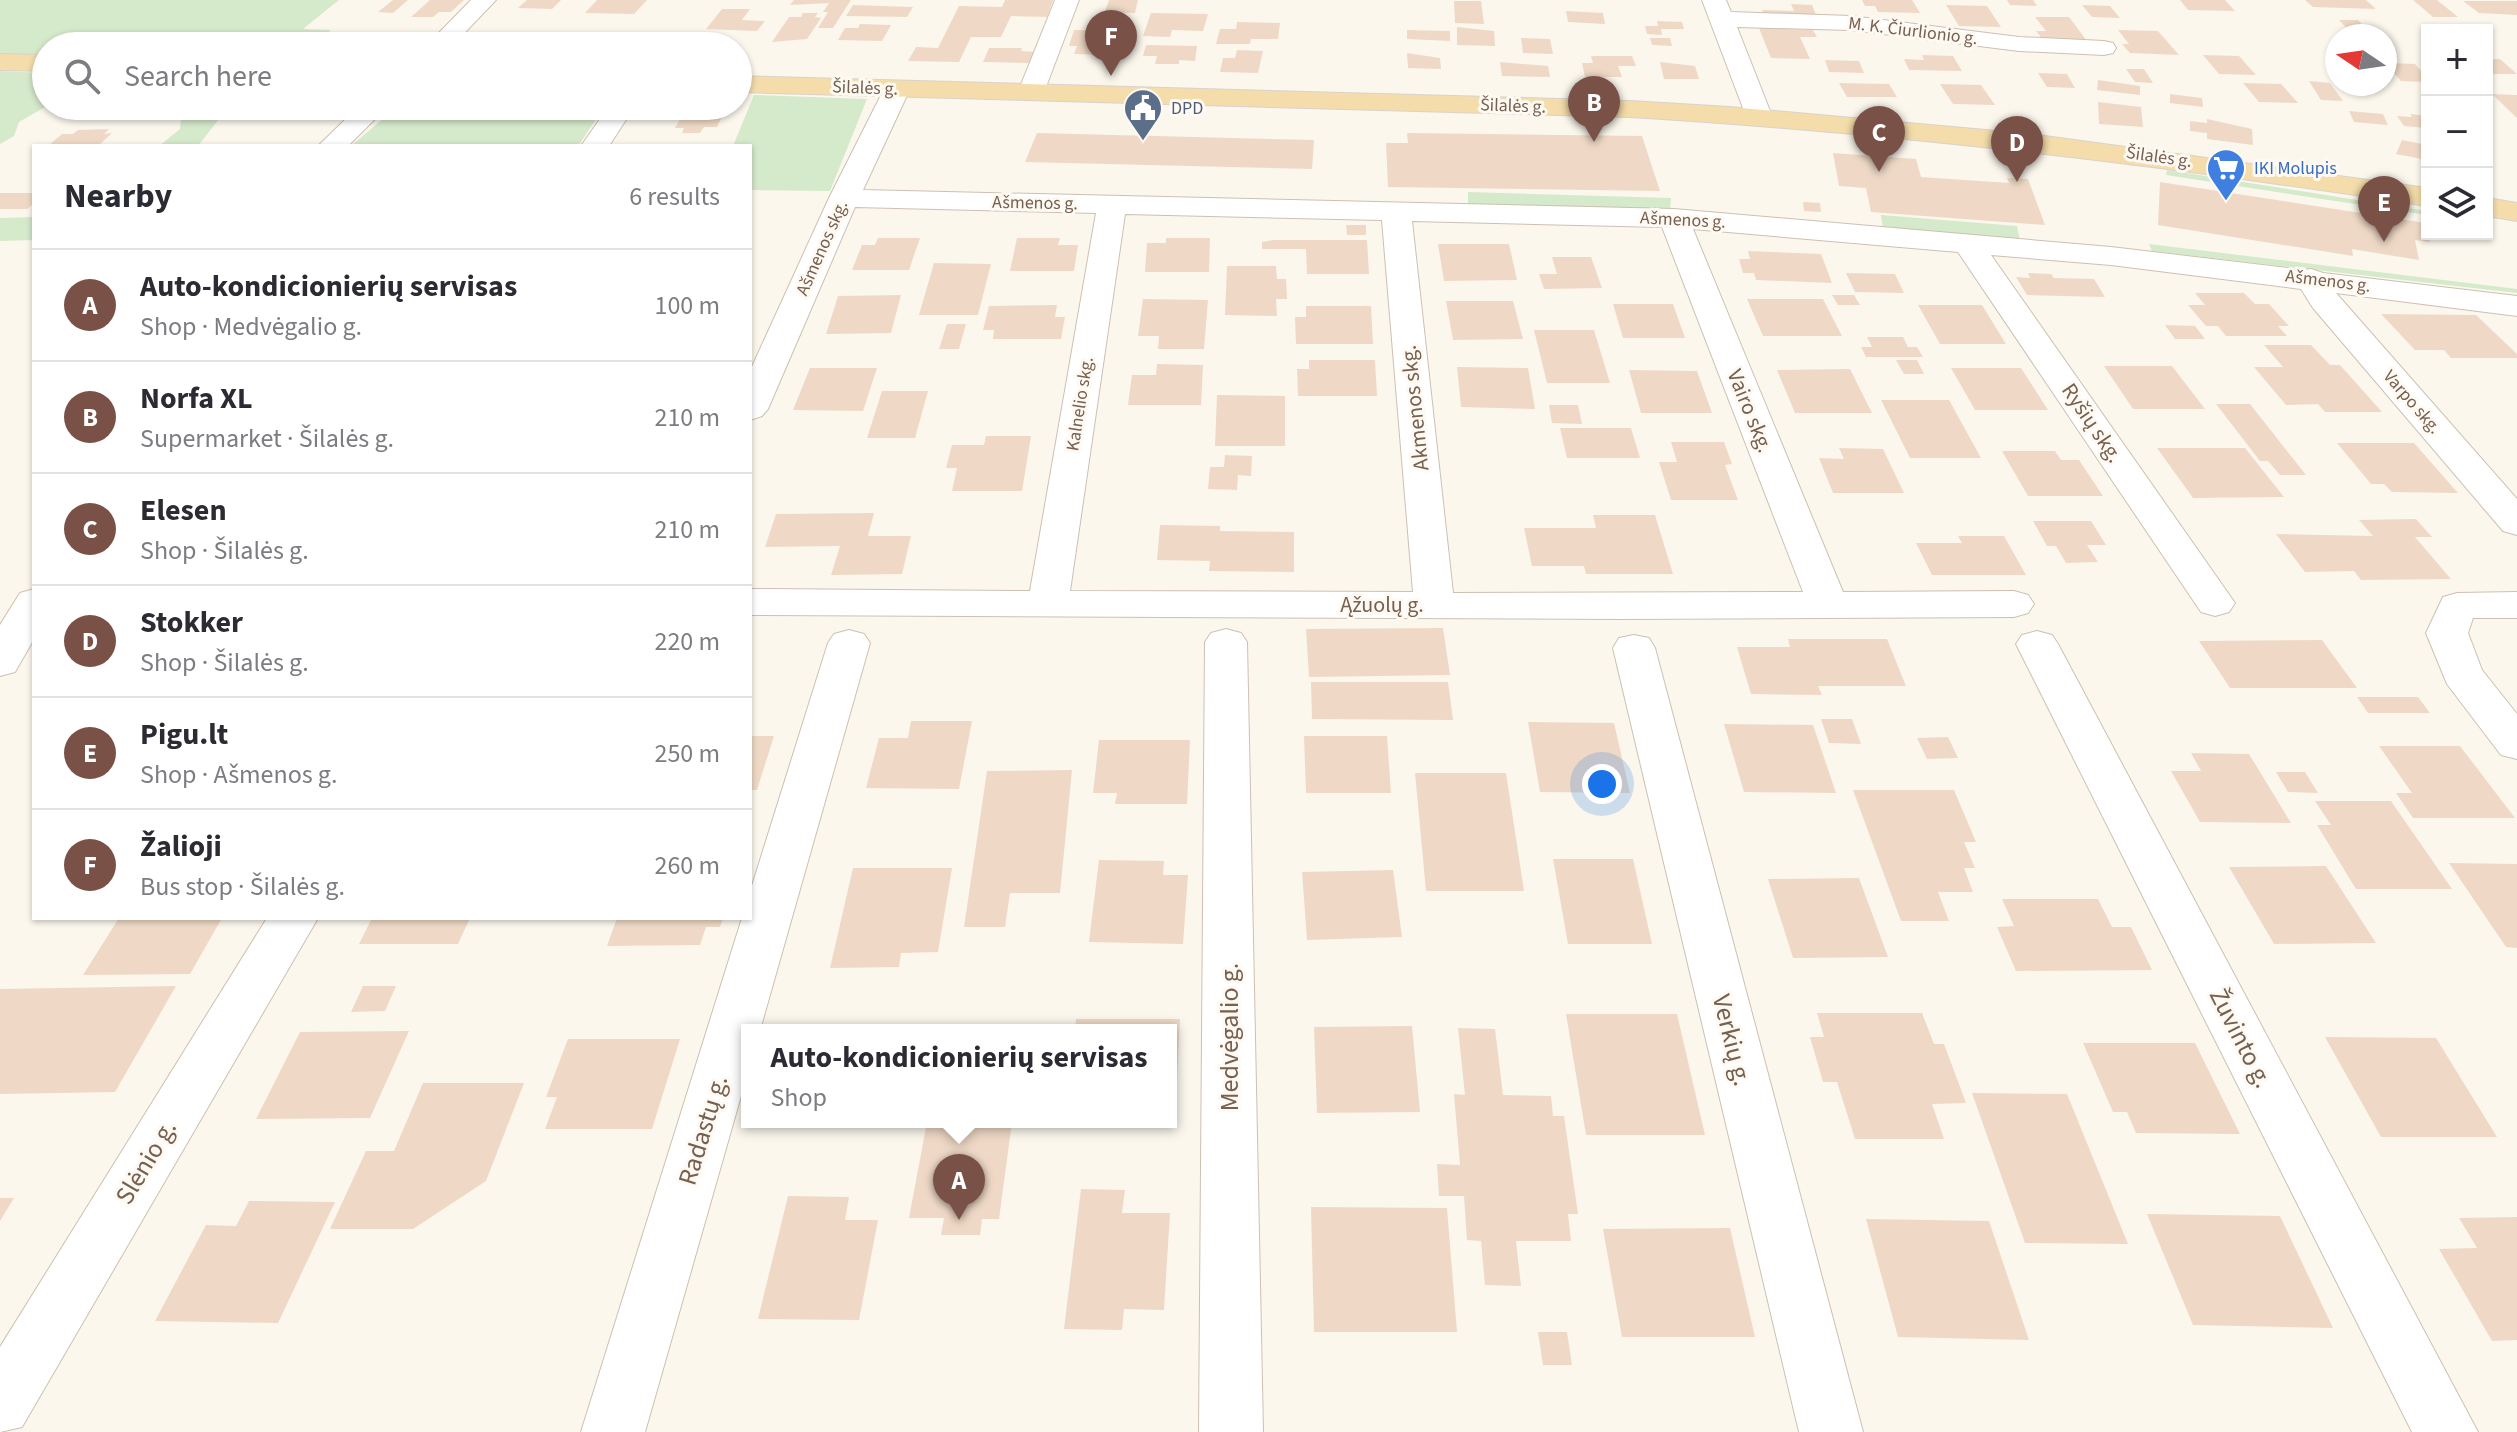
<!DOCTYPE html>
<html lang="en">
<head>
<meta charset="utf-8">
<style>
  :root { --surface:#fff; --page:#f2f2f3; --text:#2b2b33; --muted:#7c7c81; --line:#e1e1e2; --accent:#7a5146 }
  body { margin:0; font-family:"Source Sans 3",sans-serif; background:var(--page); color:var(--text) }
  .controls { position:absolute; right:24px; top:24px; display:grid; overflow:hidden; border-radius:0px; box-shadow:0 2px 6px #0004 }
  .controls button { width:72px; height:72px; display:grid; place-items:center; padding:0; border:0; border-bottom:2px solid var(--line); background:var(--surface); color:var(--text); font:40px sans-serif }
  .compass { position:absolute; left:2325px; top:24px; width:72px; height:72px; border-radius:50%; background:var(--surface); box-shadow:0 2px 6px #0004; rotate:283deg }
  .you { position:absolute; left:1602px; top:784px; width:28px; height:28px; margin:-20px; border:6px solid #fff; border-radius:50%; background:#1a73e8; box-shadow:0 0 0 12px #1a73e833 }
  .badge { display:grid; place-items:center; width:52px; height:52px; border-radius:50%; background:var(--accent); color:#fff; font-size:26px; font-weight:700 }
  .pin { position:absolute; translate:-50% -66px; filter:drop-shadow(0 2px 4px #0008) }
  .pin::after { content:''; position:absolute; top:42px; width:28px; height:24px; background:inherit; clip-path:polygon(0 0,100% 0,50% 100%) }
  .popup { position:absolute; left:741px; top:1024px; width:436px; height:104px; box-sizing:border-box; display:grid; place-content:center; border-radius:0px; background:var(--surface); filter:drop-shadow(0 2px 6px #0005); font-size:26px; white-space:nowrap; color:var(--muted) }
  .popup b { font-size:30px; color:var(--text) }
  .popup::after { content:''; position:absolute; left:50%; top:100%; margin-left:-16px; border:16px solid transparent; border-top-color:var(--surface) }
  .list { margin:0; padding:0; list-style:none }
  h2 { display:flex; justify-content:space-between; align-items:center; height:104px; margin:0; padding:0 32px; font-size:34px }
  h2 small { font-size:26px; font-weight:400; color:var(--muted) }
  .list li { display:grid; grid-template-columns:52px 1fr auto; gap:24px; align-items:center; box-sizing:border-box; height:112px; padding:0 32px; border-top:2px solid var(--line) }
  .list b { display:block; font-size:30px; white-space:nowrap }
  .list p { margin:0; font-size:26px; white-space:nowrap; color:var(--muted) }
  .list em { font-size:26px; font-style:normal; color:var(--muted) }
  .icon { flex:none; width:44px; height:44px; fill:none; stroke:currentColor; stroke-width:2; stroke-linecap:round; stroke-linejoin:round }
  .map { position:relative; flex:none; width:2517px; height:1432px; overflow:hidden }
  .search { position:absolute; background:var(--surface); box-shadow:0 2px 6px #0004; left:32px; top:32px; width:720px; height:88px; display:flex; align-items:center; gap:20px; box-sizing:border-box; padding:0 28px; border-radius:44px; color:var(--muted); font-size:30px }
  .panel { position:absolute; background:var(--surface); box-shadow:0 2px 6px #0004; left:32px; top:144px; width:720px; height:776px; border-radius:0px }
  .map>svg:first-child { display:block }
  .green { fill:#d5e9cb }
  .building { fill:#efd9c6 }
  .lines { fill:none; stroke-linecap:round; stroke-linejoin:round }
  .street-casing { stroke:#cdc0b2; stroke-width:2 }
  .primary-casing { stroke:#d9d2ce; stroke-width:2 }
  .street { fill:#fff; fill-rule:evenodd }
  .primary { fill:#f4ddab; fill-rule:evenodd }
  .labels { text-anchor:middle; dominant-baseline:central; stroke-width:6; stroke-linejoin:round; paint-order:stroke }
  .far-street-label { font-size:18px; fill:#766050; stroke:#fefaf3 }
  .far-service-label { font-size:18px; fill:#4e5e75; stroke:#fefaf3; text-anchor:start }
  .far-shop-label { font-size:18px; fill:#366cbe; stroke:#fefaf3; text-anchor:start }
  .street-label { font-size:22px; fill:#766050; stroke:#fefaf3 }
  .near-street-label { font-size:26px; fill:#766050; stroke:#fefaf3 }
</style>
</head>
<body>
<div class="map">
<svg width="2517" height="1432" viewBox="0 0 2517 1432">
  <rect width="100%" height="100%" fill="#fbf7ed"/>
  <path class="green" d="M0 0H339L303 29 331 30 312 46H46V58L0 56Z
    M0 71 46 73 47 106 19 122 14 136 0 144Z
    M754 95 867 99 830 191 750 190V146H733Z
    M194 106H229L198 146H159L180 129 181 116Z
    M398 106H605L578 146H351Z
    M2167 170 2427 211V215L2166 175Z
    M1468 192 1671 198 1670 210 1468 204Z
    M1881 215 2017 226 2020 240 1883 229Z
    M34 217V240L0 241V218Z
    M2149 244 2517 289V293L2152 251Z"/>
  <path class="building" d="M393 0H408L393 13 378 12Z
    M430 0H464L451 12H439L433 17H411Z
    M527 0H561L552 9 518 8Z
    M597 0H647L634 14 585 13Z
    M794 0H851L833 28H818L828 12H823L829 3 790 5Z
    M1005 0H1053L1047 17 1011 16 1001 37H971L959 62 908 61 916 47 938 48 959 6 1002 7Z
    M1109 0H1138L1135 13 1105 12Z
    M1862 0H1912L1920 13 1878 12 1875 6H1865Z
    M2007 0H2033L2037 6 2010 5Z
    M2180 0H2225L2235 11 2188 10Z
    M2305 0H2366L2376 9 2313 7Z
    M2413 0H2437L2458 17H2433Z
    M1454 1H1481L1484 24 1455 23Z
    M2463 1H2517V15L2479 13Z
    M1791 4 1812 5 1816 15 1765 16 1762 10 1794 11Z
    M853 5 913 7 907 17 846 16Z
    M1946 5 1987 6 2001 27 1959 26Z
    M2082 5 2110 6 2120 18 2092 17Z
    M722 9H750L742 20 765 21 757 31 706 29Z
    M1566 11 1603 13 1605 24 1568 22Z
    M803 13H818L815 17 821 18 807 39 772 42 789 17H801Z
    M1151 13 1208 14 1203 31 1172 30 1170 37 1143 36Z
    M2035 17H2069L2087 41 2043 40 2036 31H2046Z
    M2339 20H2358L2372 36H2354Z
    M1657 21 1682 22 1684 29H1661L1662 35 1647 34 1645 26H1658Z
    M1237 22 1280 23 1278 39H1251L1250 44H1216L1220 29H1236Z
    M860 24 891 25 882 41 838 40 845 28H858Z
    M1457 27 1494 31 1495 46 1457 45Z
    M1759 28 1813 30 1817 37H1800L1810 59 1771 58Z
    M1074 30 1122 31 1116 55 1074 54 1077 46H1069Z
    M1407 30 1450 31V41L1407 39Z
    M2118 30 2158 31 2179 55 2130 53 2122 44H2129Z
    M567 36 616 37 608 46H558Z
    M699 37 722 38 718 43H736V46H691Z
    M1521 38 1550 39 1553 54 1523 53Z
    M1650 38H1670L1672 46 1652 45Z
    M1146 45 1197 46 1195 61 1179 60V64H1155L1157 56H1143Z
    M989 48H1022L1021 51 1036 52 1032 63 983 62Z
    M1237 50 1263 51 1258 73 1220 72 1223 58H1235Z
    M1407 53 1440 58 1441 69 1408 68Z
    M1922 55 1953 56 1962 71 1909 70 1904 59 1924 60Z
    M2203 55 2239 56 2256 75 2219 74Z
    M1591 56H1632L1636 66H1618L1622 77H1585L1582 63H1593Z
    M2487 59H2500L2517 74H2491L2487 70Z
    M1825 60 1859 61 1864 73 1829 72Z
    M1500 62 1548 66 1550 77 1502 76Z
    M1660 62 1695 66 1699 79H1664Z
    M2385 63 2415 64 2427 77V82L2401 81Z
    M2126 69H2144L2153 83 2135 82Z
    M2038 73 2067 74 2075 88 2047 87Z
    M2098 80 2140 86V95L2097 90Z
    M2309 81 2330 83 2343 101 2321 100Z
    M1839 83 1889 84 1897 97H1847Z
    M2243 83 2281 84 2298 103 2259 102Z
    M1940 84 1981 85 1995 105 1953 104Z
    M2170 94 2202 98 2203 107 2170 103Z
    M2492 94 2517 95V118Z
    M2098 102 2141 107 2143 127 2099 124Z
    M2349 111 2383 114 2388 125 2354 122Z
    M683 114H723L717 127H704L700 133H682L684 128H675Z
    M2410 114 2427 116V128L2404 126 2397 116 2412 117Z
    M2207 119 2252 129 2253 145 2207 139V133L2190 131V121L2207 123Z
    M109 129 104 134 112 133 98 146H48L62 134H73L78 130Z
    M1037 133 1314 140 1312 169 1025 162Z
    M1407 133 1642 136 1660 191 1388 187 1386 143H1408Z
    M2402 140 2427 145V160L2396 154Z
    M1833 153 1916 159 1921 177 2009 183 2007 178 2028 179 2045 225 1871 212 1866 188 1839 186Z
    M2160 182 2426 223 2430 242 2415 240 2419 260 2352 249 2353 256 2158 225Z
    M0 193H34V203L27 209H0Z
    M1803 202 1820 203 1821 212 1804 211Z
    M1346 225H1366V235H1347Z
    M878 238H920L909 270H852L862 245H875Z
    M1017 238H1060L1058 245H1078L1074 271H1010Z
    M1166 238H1210L1209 272H1145L1147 243H1166Z
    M1274 240H1367L1369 274H1307L1306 249H1262V242Z
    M1438 244H1509L1517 280 1444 281Z
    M1748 251 1821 254 1832 283 1756 280 1754 273H1743L1739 259H1750Z
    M1552 257H1591L1602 288 1544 289 1539 274H1557Z
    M934 263 991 264 978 315H919Z
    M1227 266H1276L1277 279H1286L1287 299H1276L1277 316 1225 315Z
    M1846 273 1895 274 1904 293 1855 292Z
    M2028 273 2051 274 2054 278 2094 279 2105 297 2027 295 2016 277 2030 278Z
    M2195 293H2244L2255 304H2269L2289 326H2278L2287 336H2226L2218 326H2206L2188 305H2205Z
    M901 295 891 333 826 334 838 296Z
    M1832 295H1854L1860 305H1838Z
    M1143 299 1208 300 1204 349H1158L1159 336H1138Z
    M1747 299H1823L1842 336H1763Z
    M1446 301H1513L1523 339 1453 340Z
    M1613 304H1673L1685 338H1623Z
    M1057 305 1055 317H1065L1061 339H993L994 330H983L989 306Z
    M1918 305H1982L2006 344H1940Z
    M1306 306H1371L1373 344H1296L1295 317H1306Z
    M2381 314 2476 315 2517 354V358H2451L2444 350H2415Z
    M947 324H966L959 349H939Z
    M2165 325 2195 326 2205 339H2175Z
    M1534 330H1594L1610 383H1547Z
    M1867 337H1903L1908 347H1917L1923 357H1866L1861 347H1872Z
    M2264 345H2311L2330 365H2340L2382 412H2325L2318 404 2286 405 2254 367H2283Z
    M1309 360H1375L1377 396H1298L1297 369H1309Z
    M1896 360H1917L1924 374H1904Z
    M1157 364 1203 365 1201 405H1128L1132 375H1156Z
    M2104 366H2172L2205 409H2133Z
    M1457 367 1528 368 1535 409 1461 407Z
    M810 368H877L863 411 793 410Z
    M1951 368H2021L2048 410H1975Z
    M1850 369 1872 413H1795L1777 370Z
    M1629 370 1697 371 1712 413H1641Z
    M882 391H928L915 438H867Z
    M1217 395 1285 396V446H1215Z
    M1881 400H1949L1981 458H1910Z
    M2216 404H2250L2306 475H2280L2268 461H2260Z
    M1549 405H1578L1582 424 1552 423Z
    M1560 428H1631L1640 458H1567Z
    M986 436H1031L1022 491H952L957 468H946L952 445H984Z
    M1671 442H1724L1732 464 1725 465 1738 500H1671L1659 462H1677Z
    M2337 443H2414L2458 493 2392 492 2384 484H2371Z
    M1839 448 1883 449 1904 493H1833L1819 458 1844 459Z
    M2157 448H2245L2284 497 2193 498Z
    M2002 451H2055L2061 460H2079L2103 496H2028Z
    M1225 455 1252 456 1251 476 1238 475 1237 490 1208 489 1210 467H1224Z
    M874 513 868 536H911L902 574 831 575 840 546 765 547 776 514Z
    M1593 515H1655L1673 574H1586L1584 566H1532L1524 528H1596Z
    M2416 519 2432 537H2415L2451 579 2361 580 2354 571 2305 572 2276 534 2373 536 2359 520Z
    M2033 521H2091L2106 545H2087L2098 562 2066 563 2056 546H2047Z
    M1160 525 1220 526V531L1294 532V572L1209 571 1210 561 1157 560Z
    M1958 536H2004L2026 575H1932L1916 543H1962Z
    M1443 628 1450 675 1309 677 1306 629Z
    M1788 639H1887L1906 686H1818L1822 695 1751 694 1737 647H1790Z
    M2322 640 2357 688H2230L2199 641Z
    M1311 682H1448L1453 720 1312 719Z
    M2357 697H2418L2430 713H2368Z
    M1821 719H1852L1861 744 1829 743Z
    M911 721H972L959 789 866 788 879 738H908Z
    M1528 722 1614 723 1630 793 1540 792Z
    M1724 724 1813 725 1836 793 1744 792Z
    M750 736H774L757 790H750Z
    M1304 736H1387L1391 793H1306Z
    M1948 737 1958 758 1927 759 1917 738Z
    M1099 740H1190L1187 804H1115L1117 793H1093Z
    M2379 746H2460L2515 818H2413L2396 793H2412Z
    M2191 753 2249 754 2291 823 2200 822 2171 771H2201Z
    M1072 770 1060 893H1010L1005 927H964L987 771Z
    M2276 772H2305L2318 793 2288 792Z
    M1415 773H1506L1524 891H1426Z
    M1853 790H1954L1976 842H1964L1975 868H1964L1973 892H1938L1949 921H1901Z
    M2315 801H2391L2452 889H2356L2317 825H2331Z
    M1553 859H1633L1652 944H1568Z
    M1099 860 1164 861 1163 875H1188L1183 944 1089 942Z
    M2449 863 2517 864V948L2506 947Z
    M2326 866 2376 943 2274 944 2229 867Z
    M853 868H952L938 952 901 953 899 967 830 968Z
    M1393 870 1402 937 1307 940 1302 872Z
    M1859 878 1888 957 1793 958 1768 879Z
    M2002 899H2098L2112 927H2131L2152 970 2016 971 1997 927 2014 926Z
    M119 918H222L190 974 83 975Z
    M372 918H470L458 944H359Z
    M617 918H723L720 927H706L700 945 607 946Z
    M176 986 115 1092 0 1094V989Z
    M363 986H396L385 1011 351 1012Z
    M1817 1013H1922L1934 1044H1944L1966 1103 1932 1104 1944 1139H1855L1837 1082H1823L1810 1037H1824Z
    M1566 1014H1677L1705 1135H1586Z
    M1076 1019H1180L1176 1101H1171V1030H1075Z
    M1412 1026 1420 1112 1317 1113 1314 1027Z
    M1458 1028 1495 1029 1503 1095 1551 1096 1553 1116H1564L1578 1214H1568L1571 1241H1516L1521 1286 1485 1285 1481 1241 1467 1240 1464 1196H1439L1437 1164 1460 1165 1454 1094 1465 1095Z
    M409 1031 370 1118 256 1119 300 1032Z
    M2325 1037 2436 1038 2497 1137H2381Z
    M568 1039H680L652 1129H545L557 1097H546Z
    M2083 1043H2195L2240 1134 2136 1133 2127 1112H2113Z
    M423 1083H524L486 1181 413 1229H330L366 1151H394Z
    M1972 1093 2067 1094 2128 1244 2025 1243Z
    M927 1122H1012L999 1219H982L980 1235H941L944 1218H909Z
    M1081 1189 1125 1190 1122 1213H1170L1164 1310 1124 1309 1122 1330 1064 1329Z
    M788 1196 849 1197 845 1220H878L859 1320 758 1319Z
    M0 1198H14L0 1221Z
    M249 1201 335 1202 278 1323 155 1321 206 1225 236 1226Z
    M1311 1207 1447 1208 1457 1332H1314Z
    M2147 1214 2280 1216 2333 1328 2193 1325Z
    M2517 1217V1340L2492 1341 2439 1249 2477 1248 2459 1218Z
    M1866 1219 1989 1221 2029 1340 1898 1337Z
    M1730 1228 1755 1337H1622L1603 1229Z
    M1538 1332H1567L1572 1365H1543Z"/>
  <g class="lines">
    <defs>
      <path id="street" d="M471 0H496L452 46H426Z
        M1055 0H1079L1044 92 1040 98H1022L1018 92Z
        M1702 0H1726L1731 12 1851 16 2019 37 2104 41 2113 43 2116 48 2113 53 2104 55 2019 51 1851 30 1737 27 1772 116 1769 122H1749L1746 116Z
        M897 81 906 83 910 89 863 190 1674 209 2111 247 2304 270 2311 269 2323 273 2517 296V316L2336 293 2517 499V535L2503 531 2313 308 2301 289 2111 265 1991 255 2235 603 2229 612 2215 616 2201 612 1958 252 1693 229 1843 592 2014 591 2028 595 2034 604 2028 613 2014 617 1622 619 750 615V589L1030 591 1096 213 855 207 768 409 762 416 750 420V371L829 198 884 89 888 83ZM1125 214 1382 220 1413 592 1070 591ZM1412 221 1662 227 1803 592 1453 593Z
        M359 106H388L348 146H318Z
        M609 106H635L609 146H581Z
        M34 589V639L15 672 0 676V625L20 593Z
        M2517 592V618H2473L2468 633 2482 670 2517 714V759L2501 755 2447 684 2426 633 2443 597 2457 593Z
        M1226 629 1241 633 1247 642 1263 1432H1199L1205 642 1211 633Z
        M849 630 864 634 870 643 760 1030H747V1075L645 1432H581L742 918H750V892L828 643 834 634Z
        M2037 631 2052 635 2058 644 2478 1432H2412L2016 644 2022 635Z
        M1634 635 1649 638 1655 648 1863 1432H1799L1613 648 1619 638Z
        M267 918H318L22 1427 0 1432V1347Z"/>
      <path id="primary" d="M0 54 46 55V71L0 70Z
        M738 76 1630 101 1730 107 2030 134 2427 188V206C2162 165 1897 133 1630 117L738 92Z
        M2487 198 2517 203V221L2487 216Z"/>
    </defs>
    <use href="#street" class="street-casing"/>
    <use href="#primary" class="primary-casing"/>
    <use href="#street" class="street"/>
    <use href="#primary" class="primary"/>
  </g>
  <defs>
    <symbol id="civic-pin" viewBox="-11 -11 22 30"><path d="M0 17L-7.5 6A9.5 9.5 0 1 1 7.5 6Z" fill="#5c6f8a" stroke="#fefaf3"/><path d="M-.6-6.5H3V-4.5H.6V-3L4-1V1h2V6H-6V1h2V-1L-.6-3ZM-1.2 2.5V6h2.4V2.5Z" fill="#fff"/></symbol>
    <symbol id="supermarket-pin" viewBox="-11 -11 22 30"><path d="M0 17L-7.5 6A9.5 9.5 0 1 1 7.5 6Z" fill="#3f7fe0" stroke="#fefaf3"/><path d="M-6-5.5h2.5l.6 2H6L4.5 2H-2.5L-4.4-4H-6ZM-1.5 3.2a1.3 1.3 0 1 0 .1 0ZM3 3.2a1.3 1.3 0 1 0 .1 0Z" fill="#fff"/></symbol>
  </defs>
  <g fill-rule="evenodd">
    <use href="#civic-pin" x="1121" y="86" width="44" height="60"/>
    <use href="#supermarket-pin" x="2204" y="146" width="44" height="60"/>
  </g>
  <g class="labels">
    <g class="far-street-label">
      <text transform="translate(1913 31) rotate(7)">M. K. Čiurlionio g.</text>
      <text transform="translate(865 88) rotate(2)">Šilalės g.</text>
      <text transform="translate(1513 106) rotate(2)">Šilalės g.</text>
      <text transform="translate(2159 157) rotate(8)">Šilalės g.</text>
      <text transform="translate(1035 203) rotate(1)">Ašmenos g.</text>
      <text transform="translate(1683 220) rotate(3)">Ašmenos g.</text>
      <text transform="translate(822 248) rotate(-66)">Ašmenos skg.</text>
      <text transform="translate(2328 281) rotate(7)">Ašmenos g.</text>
      <text transform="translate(2412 402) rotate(49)">Varpo skg.</text>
      <text transform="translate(1080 404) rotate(-81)">Kalnelio skg.</text>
    </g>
    <g class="far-service-label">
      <text x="1171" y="108">DPD</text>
    </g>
    <g class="far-shop-label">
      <text x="2254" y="168">IKI Molupis</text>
    </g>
    <g class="street-label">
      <text transform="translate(1415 408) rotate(-96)">Akmenos skg.</text>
      <text transform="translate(1750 411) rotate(68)">Vairo skg.</text>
      <text transform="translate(2092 423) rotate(56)">Ryšių skg.</text>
      <text x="1382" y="605">Ąžuolų g.</text>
    </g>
    <g class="near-street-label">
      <text transform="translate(1229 1037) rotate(-90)">Medvėgalio g.</text>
      <text transform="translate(2241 1038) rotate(63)">Žuvinto g.</text>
      <text transform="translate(1732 1040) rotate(76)">Verkių g.</text>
      <text transform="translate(703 1130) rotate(-73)">Radastų g.</text>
      <text transform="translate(146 1162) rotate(-59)">Slėnio g.</text>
    </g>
  </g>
</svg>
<div class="controls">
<button>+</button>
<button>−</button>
<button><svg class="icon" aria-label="layers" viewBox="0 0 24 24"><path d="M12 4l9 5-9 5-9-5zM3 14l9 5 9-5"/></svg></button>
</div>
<svg class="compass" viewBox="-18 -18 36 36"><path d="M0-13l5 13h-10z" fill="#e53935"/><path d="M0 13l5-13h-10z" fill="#7c7c81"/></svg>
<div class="you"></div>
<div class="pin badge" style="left:959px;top:1220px">A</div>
<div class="popup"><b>Auto-kondicionierių servisas</b>Shop</div>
<div class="pin badge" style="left:1594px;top:142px">B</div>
<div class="pin badge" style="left:1879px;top:172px">C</div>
<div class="pin badge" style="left:2017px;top:182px">D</div>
<div class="pin badge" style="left:2384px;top:242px">E</div>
<div class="pin badge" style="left:1111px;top:76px">F</div>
<div class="search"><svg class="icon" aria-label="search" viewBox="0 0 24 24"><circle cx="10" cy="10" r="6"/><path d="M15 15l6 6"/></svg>Search here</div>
<section class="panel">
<h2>Nearby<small>6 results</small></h2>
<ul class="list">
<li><span class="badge">A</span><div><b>Auto-kondicionierių servisas</b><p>Shop · Medvėgalio g.</p></div><em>100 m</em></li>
<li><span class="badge">B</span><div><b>Norfa XL</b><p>Supermarket · Šilalės g.</p></div><em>210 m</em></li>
<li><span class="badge">C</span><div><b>Elesen</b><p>Shop · Šilalės g.</p></div><em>210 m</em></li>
<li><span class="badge">D</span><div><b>Stokker</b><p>Shop · Šilalės g.</p></div><em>220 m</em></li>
<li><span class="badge">E</span><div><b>Pigu.lt</b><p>Shop · Ašmenos g.</p></div><em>250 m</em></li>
<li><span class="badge">F</span><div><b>Žalioji</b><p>Bus stop · Šilalės g.</p></div><em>260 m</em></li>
</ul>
</section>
</div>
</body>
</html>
